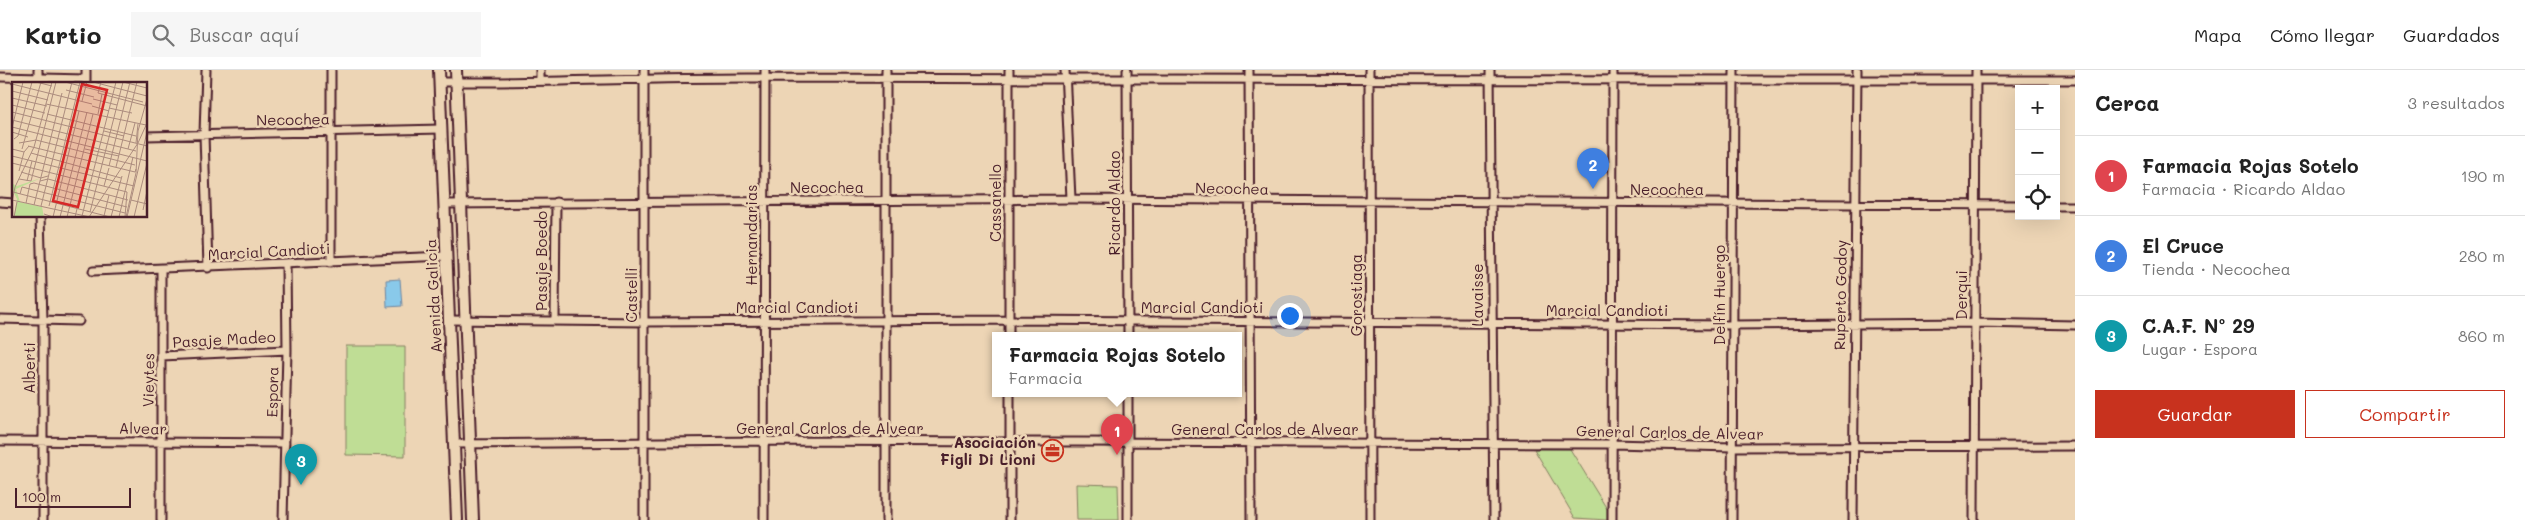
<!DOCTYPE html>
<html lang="es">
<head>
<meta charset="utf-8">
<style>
  :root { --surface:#fff; --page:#f6f6f6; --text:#222; --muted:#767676; --line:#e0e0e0; --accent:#c8321e }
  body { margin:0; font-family:Mali,sans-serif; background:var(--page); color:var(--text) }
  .controls { position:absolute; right:15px; top:15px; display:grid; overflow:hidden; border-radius:0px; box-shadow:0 5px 20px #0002 }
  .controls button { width:45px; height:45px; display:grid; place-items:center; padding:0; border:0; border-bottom:1px solid var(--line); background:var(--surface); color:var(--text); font:25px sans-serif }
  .scale { position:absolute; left:15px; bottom:12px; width:116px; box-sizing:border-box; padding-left:5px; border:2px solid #4a1f2b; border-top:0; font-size:14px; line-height:18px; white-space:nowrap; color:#4a1f2b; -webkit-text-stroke:4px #edd5b5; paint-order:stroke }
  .you { position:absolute; left:1289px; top:245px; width:18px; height:18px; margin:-12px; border:4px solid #fff; border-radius:50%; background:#1a73e8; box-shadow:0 0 0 8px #1a73e833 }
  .badge { display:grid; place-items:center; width:32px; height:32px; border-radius:50%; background:var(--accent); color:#fff; font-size:16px; font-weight:700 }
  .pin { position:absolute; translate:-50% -41px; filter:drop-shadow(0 1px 2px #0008) }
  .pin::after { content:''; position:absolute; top:26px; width:18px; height:15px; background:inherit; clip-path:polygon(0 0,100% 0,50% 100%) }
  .popup { position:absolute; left:992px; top:262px; width:250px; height:65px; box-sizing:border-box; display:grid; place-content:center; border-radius:0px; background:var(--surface); filter:drop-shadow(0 1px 4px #0005); font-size:16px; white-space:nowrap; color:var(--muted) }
  .popup b { font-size:19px; color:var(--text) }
  .popup::after { content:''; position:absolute; left:50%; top:100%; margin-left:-10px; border:10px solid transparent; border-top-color:var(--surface) }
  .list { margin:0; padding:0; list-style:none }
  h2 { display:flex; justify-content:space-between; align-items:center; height:65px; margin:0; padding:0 20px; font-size:21px }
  h2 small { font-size:16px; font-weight:400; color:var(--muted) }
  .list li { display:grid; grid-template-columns:32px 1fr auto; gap:15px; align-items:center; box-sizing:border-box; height:80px; padding:0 20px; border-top:1px solid var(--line) }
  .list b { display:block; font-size:19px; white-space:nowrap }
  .list p { margin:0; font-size:16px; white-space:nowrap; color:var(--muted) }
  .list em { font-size:16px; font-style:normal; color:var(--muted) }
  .actions { display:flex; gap:10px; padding:15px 20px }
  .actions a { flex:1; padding:11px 0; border:1px solid var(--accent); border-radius:0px; text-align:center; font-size:18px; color:var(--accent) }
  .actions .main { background:var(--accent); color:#fff }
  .icon { flex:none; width:28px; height:28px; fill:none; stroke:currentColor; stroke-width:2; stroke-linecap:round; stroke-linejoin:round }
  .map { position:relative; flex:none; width:2075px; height:450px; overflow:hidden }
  header { display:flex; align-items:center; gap:30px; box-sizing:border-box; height:70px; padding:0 25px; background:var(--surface); border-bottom:1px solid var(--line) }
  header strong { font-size:24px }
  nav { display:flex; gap:28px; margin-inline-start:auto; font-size:18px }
  .search { width:350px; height:45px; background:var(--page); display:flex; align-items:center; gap:12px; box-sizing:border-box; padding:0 18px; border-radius:0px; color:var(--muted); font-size:19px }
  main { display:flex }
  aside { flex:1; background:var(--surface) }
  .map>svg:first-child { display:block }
  .green { fill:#bfdd95; stroke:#847e60 }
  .water { fill:#89c9ea; stroke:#70859e }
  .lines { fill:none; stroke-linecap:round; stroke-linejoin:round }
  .minor-casing { stroke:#4a1f2b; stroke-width:11 }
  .secondary-casing { stroke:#4a1f2b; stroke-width:14 }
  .minor { stroke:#edd5b5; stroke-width:7 }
  .secondary { stroke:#edd5b5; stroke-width:10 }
  .labels { text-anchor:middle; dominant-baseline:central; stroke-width:5; stroke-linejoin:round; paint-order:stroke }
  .street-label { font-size:15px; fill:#4a1f2b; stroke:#edd5b5 }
  .poi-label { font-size:15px; font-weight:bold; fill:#4a1f2b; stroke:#edd5b5; text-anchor:end }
  .inset-road { fill:none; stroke:#ac8c7e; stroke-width:1 }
  .view { fill:#d62828; fill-opacity:0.15; stroke:#d62828; stroke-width:2.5 }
  .inset-edge { fill:none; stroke:#4a1f2b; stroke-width:2.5 }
</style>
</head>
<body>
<header>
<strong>Kartio</strong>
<div class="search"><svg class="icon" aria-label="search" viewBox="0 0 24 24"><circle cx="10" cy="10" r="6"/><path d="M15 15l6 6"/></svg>Buscar aquí</div>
<nav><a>Mapa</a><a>Cómo llegar</a><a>Guardados</a></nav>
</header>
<main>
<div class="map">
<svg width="2075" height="450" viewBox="0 0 2075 450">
  <rect width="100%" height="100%" fill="#edd5b5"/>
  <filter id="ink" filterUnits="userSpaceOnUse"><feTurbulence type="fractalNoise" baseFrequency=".02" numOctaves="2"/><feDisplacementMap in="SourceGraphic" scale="10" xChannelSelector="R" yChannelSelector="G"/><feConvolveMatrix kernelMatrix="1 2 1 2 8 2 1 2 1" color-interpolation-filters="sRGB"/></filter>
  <g filter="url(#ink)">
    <path class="green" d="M346 276H405V386L346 385Z
      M1534 379H1570L1607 439V450L1575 448Z
      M1076 414 1118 415 1119 450H1077Z"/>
    <path class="water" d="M400 209 402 236 387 237 386 210Z"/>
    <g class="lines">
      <defs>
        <path id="minor" d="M38 0V14
          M206 0 204 64 208 198
          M540 0V10
          M1009 0V266
          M1065 0 1071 129
          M1127 0 1128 266
          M1249 0 1251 450
          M1369 0 1370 450
          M1490 0 1494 450
          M0 7 86 9
          M440 12C549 13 659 7 768 8 1204 11 1639 9 2075 10
          M86 13V0
          M146 66 441 59
          M0 132 14 133
          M445 134 1071 129 2019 135
          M2056 136H2075
          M40 146 43 250V450
          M331 192V0
          M93 201 445 186
          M0 249 79 251
          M449 250 645 252 1009 250 1733 255 1975 253 2075 255
          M555 251 556 132
          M162 286 287 280
          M1010 324V450
          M0 371 285 373
          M454 374 765 371 1612 374 1733 377 2075 376
          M161 450V200
          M283 450 287 280 286 194
          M644 450V0
          M764 450 765 0
          M886 450V0
          M1128 450V324
          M1612 450 1613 0
          M1732 450 1734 0
          M1853 450 1857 0
          M1974 450 1976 0"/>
        <path id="secondary" d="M439 0 457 450
          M456 0 473 450"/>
      </defs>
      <use href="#minor" class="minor-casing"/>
      <use href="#secondary" class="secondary-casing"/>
      <use href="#minor" class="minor"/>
      <use href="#secondary" class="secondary"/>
    </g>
  </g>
  <defs>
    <symbol id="office-ring" viewBox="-11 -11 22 22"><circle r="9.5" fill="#edd5b5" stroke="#c8321e" stroke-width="1.5"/><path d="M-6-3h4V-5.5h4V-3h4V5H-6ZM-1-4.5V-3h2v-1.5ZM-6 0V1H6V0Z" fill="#c8321e"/></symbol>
  </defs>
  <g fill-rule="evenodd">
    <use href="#office-ring" x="1040" y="368" width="25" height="25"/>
  </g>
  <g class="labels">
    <g class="street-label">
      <text transform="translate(293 49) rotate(-1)">Necochea</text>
      <text x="827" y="117">Necochea</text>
      <text transform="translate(1232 118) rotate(1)">Necochea</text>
      <text x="1667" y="119">Necochea</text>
      <text transform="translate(995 133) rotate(-90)">Cassanello</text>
      <text transform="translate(1114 133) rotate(-90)">Ricardo Aldao</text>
      <text transform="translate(751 165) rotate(-90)">Hernandarias</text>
      <text transform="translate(269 181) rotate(-3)">Marcial Candioti</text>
      <text transform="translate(541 191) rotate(-90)">Pasaje Boedo</text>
      <text transform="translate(631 225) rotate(-90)">Castelli</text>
      <text transform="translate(1356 225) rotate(-90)">Gorostiaga</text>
      <text transform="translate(1477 225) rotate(-90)">Lavaisse</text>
      <text transform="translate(1719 225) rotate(-90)">Delfín Huergo</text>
      <text transform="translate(1840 225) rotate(-89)">Ruperto Godoy</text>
      <text transform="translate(1961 225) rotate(-90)">Derqui</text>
      <text transform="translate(433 226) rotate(-93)">Avenida Galicia</text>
      <text x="797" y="237">Marcial Candioti</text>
      <text x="1202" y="237">Marcial Candioti</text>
      <text x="1607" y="240">Marcial Candioti</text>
      <text transform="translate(224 269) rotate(-3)">Pasaje Madeo</text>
      <text transform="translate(29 298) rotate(-90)">Alberti</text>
      <text transform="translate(148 310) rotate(-89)">Vieytes</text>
      <text transform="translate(272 322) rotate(-89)">Espora</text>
      <text transform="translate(143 358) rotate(1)">Alvear</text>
      <text x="830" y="358">General Carlos de Alvear</text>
      <text x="1265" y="359">General Carlos de Alvear</text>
      <text transform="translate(1670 362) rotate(1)">General Carlos de Alvear</text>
    </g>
    <g class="poi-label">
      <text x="1036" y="372">Asociación<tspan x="1036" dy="17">Figli Di Lioni</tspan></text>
    </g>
  </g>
  <g transform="translate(12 12)">
    <rect width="135" height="135" fill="#edd5b5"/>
    <path d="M0 96 1 102 5 104 29 96 4 107 8 120 30 125 32 135H2L5 117 0 107Z" fill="#bfdd95"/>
    <path class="inset-road" d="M24 0 40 4M53 0 131 20M81 0 135 14M89 0 86 11 135 24M111 0 135 6M0 2 80 22M54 8 82 15M0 9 36 18M0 16 35 24M81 17 105 23M70 19 75 0M34 22 134 43M0 23 33 31M80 24 97 29M97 26 120 31M0 30 135 64M35 32 124 54M86 32 90 12M0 38 124 69M0 45 135 79M0 46 11 0M92 49 112 54M0 50 16 55M2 57 6 54 20 0M7 61 24 58 123 83M124 61 126 42M16 64 123 90 124 87M0 67 12 70 17 64M10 67 29 0M73 67 107 74M116 67 123 41M19 71 109 96M0 74 122 104M0 81 115 110 113 135M97 84 118 0M104 85 125 0M7 89 12 70M9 90 29 96 36 94M7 97 19 99 44 0M15 99 20 79M28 99 36 97 116 118M92 104 97 86M1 110 98 135M8 112 10 105 113 131M0 118 78 135M119 118 135 122M0 120 3 105 22 65 40 0M14 121 18 102 22 101 115 125M22 123 50 11M29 124 60 0M37 124 68 0M131 128 135 109M78 130 111 0M32 132 41 135 67 29M70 134 104 0M92 134 97 113M2 135 5 120M48 135 75 30M55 135 81 32M63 135 88 34M77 135 126 61 135 41M99 135 110 94M107 135 121 75M114 135 124 91 126 49 135 17M115 135 135 50M122 135 135 81"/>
    <path class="view" d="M70 2 95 8 66 125 41 119Z"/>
    <rect width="135" height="135" class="inset-edge"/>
  </g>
</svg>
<div class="controls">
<button>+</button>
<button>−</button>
<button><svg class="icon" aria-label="locate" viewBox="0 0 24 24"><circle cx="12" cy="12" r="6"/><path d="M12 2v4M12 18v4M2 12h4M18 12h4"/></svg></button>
</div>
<div class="scale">100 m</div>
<div class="you"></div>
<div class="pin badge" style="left:1117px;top:385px;background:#e0444e">1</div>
<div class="popup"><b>Farmacia Rojas Sotelo</b>Farmacia</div>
<div class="pin badge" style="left:1593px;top:119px;background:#3f7fe0">2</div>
<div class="pin badge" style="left:301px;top:415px;background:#0f9aa8">3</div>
</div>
<aside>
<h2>Cerca<small>3 resultados</small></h2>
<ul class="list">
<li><span class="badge" style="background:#e0444e">1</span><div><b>Farmacia Rojas Sotelo</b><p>Farmacia · Ricardo Aldao</p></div><em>190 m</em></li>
<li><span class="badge" style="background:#3f7fe0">2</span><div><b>El Cruce</b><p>Tienda · Necochea</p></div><em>280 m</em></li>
<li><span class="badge" style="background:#0f9aa8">3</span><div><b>C.A.F. Nº 29</b><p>Lugar · Espora</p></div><em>860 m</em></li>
</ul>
<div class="actions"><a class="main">Guardar</a><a>Compartir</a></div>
</aside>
</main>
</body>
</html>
